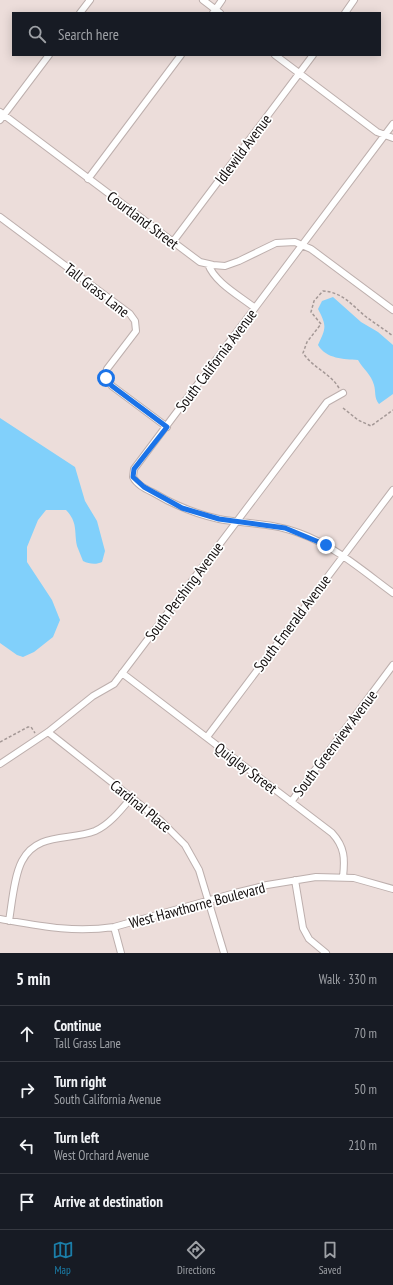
<!DOCTYPE html>
<html lang="en">
<head>
<meta charset="utf-8">
<style>
  :root { --surface:#171b24; --page:#242831; --text:#f1f3f6; --muted:#9ea1a6; --line:#363941; --accent:#1b7ea9 }
  body { margin:0; font-family:"PT Sans Narrow",sans-serif; background:var(--page); color:var(--text) }
  .stop { position:absolute; width:12px; height:12px; margin:-9px; border:3px solid #1a73e8; border-radius:50%; background:#fff }
  .stop.end { background:#1a73e8; border-color:#fff; box-shadow:0 1px 4px #0008 }
  .list { margin:0; padding:0; list-style:none }
  h2 { display:flex; justify-content:space-between; align-items:center; height:52px; margin:0; padding:0 16px; font-size:17px }
  h2 small { font-size:13px; font-weight:400; color:var(--muted) }
  .list li { display:grid; grid-template-columns:26px 1fr auto; gap:12px; align-items:center; box-sizing:border-box; height:56px; padding:0 16px; border-top:1px solid var(--line) }
  .list b { display:block; font-size:15px; white-space:nowrap }
  .list p { margin:0; font-size:13px; white-space:nowrap; color:var(--muted) }
  .list em { font-size:13px; font-style:normal; color:var(--muted) }
  .icon { flex:none; width:22px; height:22px; fill:none; stroke:currentColor; stroke-width:2; stroke-linecap:round; stroke-linejoin:round }
  .map { position:relative; flex:none; width:393px; height:953px; overflow:hidden }
  .search { position:absolute; background:var(--surface); box-shadow:0 2px 10px #0003; left:12px; right:12px; top:12px; height:44px; display:flex; align-items:center; gap:10px; box-sizing:border-box; padding:0 14px; border-radius:0px; color:var(--muted); font-size:15px }
  .sheet { height:276px; background:var(--surface) }
  nav { display:flex; justify-content:space-around; align-items:center; box-sizing:border-box; height:56px; border-top:1px solid var(--line); background:var(--surface); font-size:11px; color:var(--muted) }
  nav a { display:grid; justify-items:center; gap:2px }
  nav .on { color:var(--accent) }
  .map>svg:first-child { display:block }
  .water { fill:#81d0fb }
  .lines { fill:none; stroke-linecap:round; stroke-linejoin:round }
  .minor-casing { stroke:#bdafad; stroke-width:8 }
  .path { stroke:#a49896; stroke-width:1.5; stroke-dasharray:3 2; stroke-linecap:butt }
  .minor { stroke:#fff; stroke-width:6 }
  .route { stroke:#1a73e8; stroke-width:5 }
  .labels { text-anchor:middle; dominant-baseline:central; stroke-width:3.5; stroke-linejoin:round; paint-order:stroke }
  .street-label { font-size:15px; fill:#120d0d; stroke:#fff }
</style>
</head>
<body>
<div class="map">
<svg width="393" height="953" viewBox="0 0 393 953">
  <rect width="100%" height="100%" fill="#ecddda"/>
  <path class="water" d="M333 297 361 322 378 332 393 345V394L379 404C374 398 376 392 374 385 371 374 363 369 358 360 344 359 326 359 318 345 326 328 327 326 318 309L322 301Z
    M0 418 75 467 85 501 97 521 105 551 102 562C96 565 89 564 83 561 81 556 79 551 77 546 74 530 78 523 66 510H46L38 520 27 547V562L52 600 60 620 53 637 34 652 23 657 17 655 0 643Z"/>
  <g class="lines">
    <defs>
      <path id="minor" d="M203 0 220 13
        M80 13 90 0
        M213 13 222 0
        M345 13 354 0
        M275 55 377 132 393 138
        M0 112 200 262 213 265 225 266 239 261 276 243 295 242 311 249 393 310
        M0 120 49 55
        M393 124 134 469 133 477C137 485 146 489 154 493 174 505 196 514 219 519 246 524 273 523 299 533 335 546 363 571 393 593
        M88 179 181 55
        M0 217 130 314 135 321 136 331 107 369 106 378 112 386 167 427
        M172 243 313 55
        M208 264C215 283 240 296 255 308
        M122 673 332 833C345 847 345 859 343 877
        M48 732 161 821 185 845 199 870 224 953
        M207 737 393 490
        M0 764 48 732 93 696 114 684 327 402 343 393
        M291 802 393 665
        M295 880 303 928 309 939 326 953
        M0 919C40 926 73 933 114 927L235 893 267 885 316 877 354 878 393 889
        M9 921C12 903 14 876 22 861 37 832 69 841 95 831 109 825 121 810 131 798
        M114 927 121 953"/>
    </defs>
    <use href="#minor" class="minor-casing"/>
    <path class="path" d="M339 388C330 373 313 368 303 353L307 342 321 324 311 312 314 301 323 291C342 292 352 305 365 316 374 323 384 329 393 336
      M343 408 358 420 371 426 393 410
      M0 742 28 727H31L35 733"/>
    <use href="#minor" class="minor"/>
  </g>
  <g class="lines">
    <path class="route" d="M106 378 112 386 167 427 134 469 133 477 144 487 182 508 219 519 285 528 326 545"/>
  </g>
  <g class="labels">
    <g class="street-label">
      <text transform="translate(243 149) rotate(-53)">Idlewild Avenue</text>
      <text transform="translate(143 220) rotate(37)">Courtland Street</text>
      <text transform="translate(97 290) rotate(38)">Tall Grass Lane</text>
      <text transform="translate(216 360) rotate(-53)">South California Avenue</text>
      <text transform="translate(184 591) rotate(-53)">South Pershing Avenue</text>
      <text transform="translate(292 623) rotate(-53)">South Emerald Avenue</text>
      <text transform="translate(335 743) rotate(-53)">South Greenview Avenue</text>
      <text transform="translate(246 768) rotate(37)">Quigley Street</text>
      <text transform="translate(141 806) rotate(39)">Cardinal Place</text>
      <text transform="translate(197 905) rotate(-15)">West Hawthorne Boulevard</text>
    </g>
  </g>
</svg>
<div class="stop" style="left:106px;top:378px"></div>
<div class="stop end" style="left:326px;top:545px"></div>
<div class="search"><svg class="icon" aria-label="search" viewBox="0 0 24 24"><circle cx="10" cy="10" r="6"/><path d="M15 15l6 6"/></svg>Search here</div>
</div>
<section class="sheet">
<h2>5 min<small>Walk · 330 m</small></h2>
<ul class="list">
<li><svg class="icon" aria-label="ahead" viewBox="0 0 24 24"><path d="M12 20V5M6 11l6-6 6 6"/></svg><div><b>Continue</b><p>Tall Grass Lane</p></div><em>70 m</em></li>
<li><svg class="icon" aria-label="right" viewBox="0 0 24 24"><path d="M7 20v-9h11M14 6l5 5-5 5"/></svg><div><b>Turn right</b><p>South California Avenue</p></div><em>50 m</em></li>
<li><svg class="icon" aria-label="left" viewBox="0 0 24 24"><path d="M17 20v-9H6M10 6l-5 5 5 5"/></svg><div><b>Turn left</b><p>West Orchard Avenue</p></div><em>210 m</em></li>
<li><svg class="icon" aria-label="arrive" viewBox="0 0 24 24"><path d="M6 21V4h12l-3 4 3 4H6"/></svg><div><b>Arrive at destination</b></div></li>
</ul>
</section>
<nav>
<a class="on"><svg class="icon" aria-label="map" viewBox="0 0 24 24"><path d="M3 6l6-2 6 2 6-2v14l-6 2-6-2-6 2zM9 4v14M15 6v14"/></svg>Map</a>
<a><svg class="icon" aria-label="directions" viewBox="0 0 24 24"><path d="M12 3l9 9-9 9-9-9zM9 14v-3h6M13 9l2 2-2 2"/></svg>Directions</a>
<a><svg class="icon" aria-label="saved" viewBox="0 0 24 24"><path d="M7 4h10v16l-5-4-5 4z"/></svg>Saved</a>
</nav>
</body>
</html>
